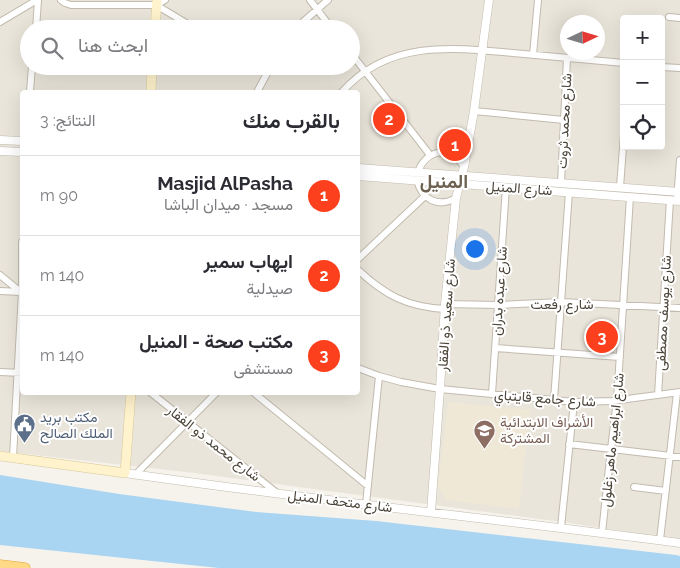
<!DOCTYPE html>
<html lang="ar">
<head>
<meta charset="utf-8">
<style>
  :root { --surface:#fff; --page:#f7f7f7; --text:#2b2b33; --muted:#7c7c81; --line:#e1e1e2; --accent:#fc3f1d }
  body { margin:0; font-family:Raleway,Vazirmatn,sans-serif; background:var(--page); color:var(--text); direction:rtl }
  .controls { position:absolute; right:15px; top:15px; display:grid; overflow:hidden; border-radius:5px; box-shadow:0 5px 20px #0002 }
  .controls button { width:45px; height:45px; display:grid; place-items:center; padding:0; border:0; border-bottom:1px solid var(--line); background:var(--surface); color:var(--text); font:25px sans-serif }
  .compass { position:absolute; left:560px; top:15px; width:45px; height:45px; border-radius:50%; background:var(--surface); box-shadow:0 5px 20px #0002; rotate:86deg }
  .you { position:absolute; left:474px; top:248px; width:18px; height:18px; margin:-12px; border:4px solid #fff; border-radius:50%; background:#1a73e8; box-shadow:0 0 0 8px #1a73e833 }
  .badge { display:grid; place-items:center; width:32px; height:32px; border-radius:50%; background:var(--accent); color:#fff; font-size:16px; font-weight:700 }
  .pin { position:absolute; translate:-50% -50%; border:2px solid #fff; box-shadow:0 1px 5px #0006 }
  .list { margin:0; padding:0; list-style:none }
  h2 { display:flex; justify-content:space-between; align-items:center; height:65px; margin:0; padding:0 20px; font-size:21px }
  h2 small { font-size:16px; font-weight:400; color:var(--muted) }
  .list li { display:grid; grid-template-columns:32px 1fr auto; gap:15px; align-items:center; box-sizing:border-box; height:80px; padding:0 20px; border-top:1px solid var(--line) }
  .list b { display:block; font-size:19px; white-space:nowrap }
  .list p { margin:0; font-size:16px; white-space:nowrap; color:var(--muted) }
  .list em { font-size:16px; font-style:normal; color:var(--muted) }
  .icon { flex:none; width:28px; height:28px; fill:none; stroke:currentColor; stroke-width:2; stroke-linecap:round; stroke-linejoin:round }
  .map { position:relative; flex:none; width:680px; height:568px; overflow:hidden; direction:ltr }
  .search { position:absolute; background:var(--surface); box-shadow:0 5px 20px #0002; left:20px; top:20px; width:340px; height:55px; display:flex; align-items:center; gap:12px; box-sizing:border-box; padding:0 18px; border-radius:28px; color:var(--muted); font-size:19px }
  .panel { position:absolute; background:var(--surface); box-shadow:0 5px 20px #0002; left:20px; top:90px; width:340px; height:305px; border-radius:5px; direction:rtl }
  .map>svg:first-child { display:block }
  .residential { fill:#eae5da; fill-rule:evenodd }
  .education { fill:#efe8d6 }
  .water { fill:#a9d4f2 }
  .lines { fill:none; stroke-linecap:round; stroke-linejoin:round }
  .minor-casing { stroke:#c2bbae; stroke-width:8 }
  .tertiary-casing { stroke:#c2bbae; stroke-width:9 }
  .secondary-casing { stroke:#d6c79b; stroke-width:10 }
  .trunk-casing { stroke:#e0a43c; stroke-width:11 }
  .minor { stroke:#fff; stroke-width:6 }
  .tertiary { stroke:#fff; stroke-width:8 }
  .secondary { stroke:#fff3cd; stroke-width:9 }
  .trunk { stroke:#ffd985; stroke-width:10 }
  .labels { text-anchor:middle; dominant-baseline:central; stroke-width:4; stroke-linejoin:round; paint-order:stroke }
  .street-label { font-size:14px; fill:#4b4439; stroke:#fff }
  .service-label { font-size:14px; fill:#4e5e75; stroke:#fff; text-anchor:start }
  .education-label { font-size:14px; fill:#785e54; stroke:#fff; text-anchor:start }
  .district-label { font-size:19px; font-weight:bold; fill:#6e6250; stroke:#fff }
</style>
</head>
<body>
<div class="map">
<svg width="680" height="568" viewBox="0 0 680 568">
  <rect width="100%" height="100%" fill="#f6f3ec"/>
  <path class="residential" d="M0 0H680V540L569 523 194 473 0 451ZM624 19H661V146H624ZM568 22H598V52H568ZM29 29H351V66H29ZM22 92H358V392H22Z"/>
  <path class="education" d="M448 402 530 410 519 509 447 500 438 488Z"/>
  <path class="water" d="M0 475 119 494 256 512 376 521 676 555 680 556V568H219L0 545Z"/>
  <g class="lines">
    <defs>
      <path id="minor" d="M61 0 65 3 71 5H156L196 29
        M310 0 332 29
        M156 5 165 0
        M669 17 680 18
        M0 22 37 0
        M36 29 38 0
        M297 29 304 21 328 0
        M351 53 430 155
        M533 55 538 0
        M260 66 268 71
        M661 67 680 68
        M30 92 32 66
        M257 92 271 66
        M342 92C390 37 459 48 524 54 558 57 591 60 624 63
        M474 111 564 120
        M418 172C426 149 451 145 464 167
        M417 180C422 200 438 208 456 198
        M561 183 567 58
        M620 187 624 134
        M677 201 680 160
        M358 259 425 196
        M358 270C385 295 407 307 445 309
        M0 275 22 293
        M0 291 21 292
        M445 304 498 305 561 302 680 308
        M495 348 620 357
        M358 368 379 376 401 382 440 389 574 402 612 401 680 392
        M0 372 22 373
        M150 392 277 493
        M253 392 368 486
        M492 394 506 187
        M658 395 670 200
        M554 400 569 192
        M569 444 680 457
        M13 457 22 292V242
        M135 475 217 392
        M634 487 666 491
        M366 504 379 376
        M561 527 574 402
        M602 533 611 449 617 400 630 197
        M660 540 677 393"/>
      <path id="tertiary" d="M0 140 22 141
        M0 151 22 152
        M358 168 680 192
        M358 176 680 201
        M125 473C310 500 495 519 680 543
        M431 512 440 389 445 304 456 198 464 167 474 111 489 0"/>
      <path id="secondary" d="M155 29 157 0
        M151 92 152 66
        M0 456 125 473 131 392"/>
      <path id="trunk" d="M0 565 25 568"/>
    </defs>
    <use href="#minor" class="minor-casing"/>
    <use href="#tertiary" class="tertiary-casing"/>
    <use href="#secondary" class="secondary-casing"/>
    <use href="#trunk" class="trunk-casing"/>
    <use href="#minor" class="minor"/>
    <use href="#tertiary" class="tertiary"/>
    <use href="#secondary" class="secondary"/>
    <use href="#trunk" class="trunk"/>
  </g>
  <defs>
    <symbol id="civic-pin" viewBox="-11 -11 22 30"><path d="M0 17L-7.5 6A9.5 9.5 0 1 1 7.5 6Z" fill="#5c6f8a" stroke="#fff"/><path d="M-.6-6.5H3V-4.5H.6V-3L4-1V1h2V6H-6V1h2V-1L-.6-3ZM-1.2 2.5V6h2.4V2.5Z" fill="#fff"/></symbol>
    <symbol id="school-pin" viewBox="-11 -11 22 30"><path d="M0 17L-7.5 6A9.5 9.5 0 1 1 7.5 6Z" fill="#8d6e63" stroke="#fff"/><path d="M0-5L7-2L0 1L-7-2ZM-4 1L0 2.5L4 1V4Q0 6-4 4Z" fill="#fff"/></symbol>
  </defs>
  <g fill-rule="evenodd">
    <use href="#civic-pin" x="12" y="412" width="25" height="34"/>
    <use href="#school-pin" x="472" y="418" width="25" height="34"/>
  </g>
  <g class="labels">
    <g class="street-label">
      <text transform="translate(564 121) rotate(-87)">شارع محمد ثروت</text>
      <text transform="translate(519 188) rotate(4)">شارع المنيل</text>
      <text transform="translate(499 291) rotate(-86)">شارع عبده بدران</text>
      <text x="562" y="304">شارع رفعت</text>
      <text transform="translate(663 313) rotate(-87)">شارع يوسف مصطفى</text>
      <text transform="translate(446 315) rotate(-86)">شارع سعيد ذو الفقار</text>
      <text transform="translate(545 398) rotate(4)">شارع جامع قايتباي</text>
      <text transform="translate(612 440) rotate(-84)">شارع ابراهيم ماهر زغلول</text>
      <text transform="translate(214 443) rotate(38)">شارع محمد ذو الفقار</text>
      <text transform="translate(340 501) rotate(7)">شارع متحف المنيل</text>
    </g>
    <g class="service-label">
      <text x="40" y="417">مكتب بريد<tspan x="40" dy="16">الملك الصالح</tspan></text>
    </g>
    <g class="education-label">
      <text x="500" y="422">الأشراف الابتدائية<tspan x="500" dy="16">المشتركة</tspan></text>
    </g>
    <g class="district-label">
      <text x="444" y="181">المنيل</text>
    </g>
  </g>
</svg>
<div class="controls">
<button>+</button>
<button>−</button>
<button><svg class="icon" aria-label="locate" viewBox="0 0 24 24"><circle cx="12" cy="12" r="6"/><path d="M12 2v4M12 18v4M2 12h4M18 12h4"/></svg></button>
</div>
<svg class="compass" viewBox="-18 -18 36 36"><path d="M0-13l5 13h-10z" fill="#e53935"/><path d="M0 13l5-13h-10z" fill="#7c7c81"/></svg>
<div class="you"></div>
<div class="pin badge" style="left:455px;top:145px">1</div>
<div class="pin badge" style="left:389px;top:119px">2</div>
<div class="pin badge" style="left:602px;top:337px">3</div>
<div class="search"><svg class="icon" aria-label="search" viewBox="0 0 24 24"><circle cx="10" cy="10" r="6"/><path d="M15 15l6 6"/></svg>ابحث هنا</div>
<section class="panel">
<h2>بالقرب منك<small>النتائج: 3</small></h2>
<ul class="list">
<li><span class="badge">1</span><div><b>Masjid AlPasha</b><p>مسجد · ميدان الباشا</p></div><em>90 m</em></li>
<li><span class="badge">2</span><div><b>ايهاب سمير</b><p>صيدلية</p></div><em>140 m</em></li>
<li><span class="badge">3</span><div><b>مكتب صحة - المنيل</b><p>مستشفى</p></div><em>140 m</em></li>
</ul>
</section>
</div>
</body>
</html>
